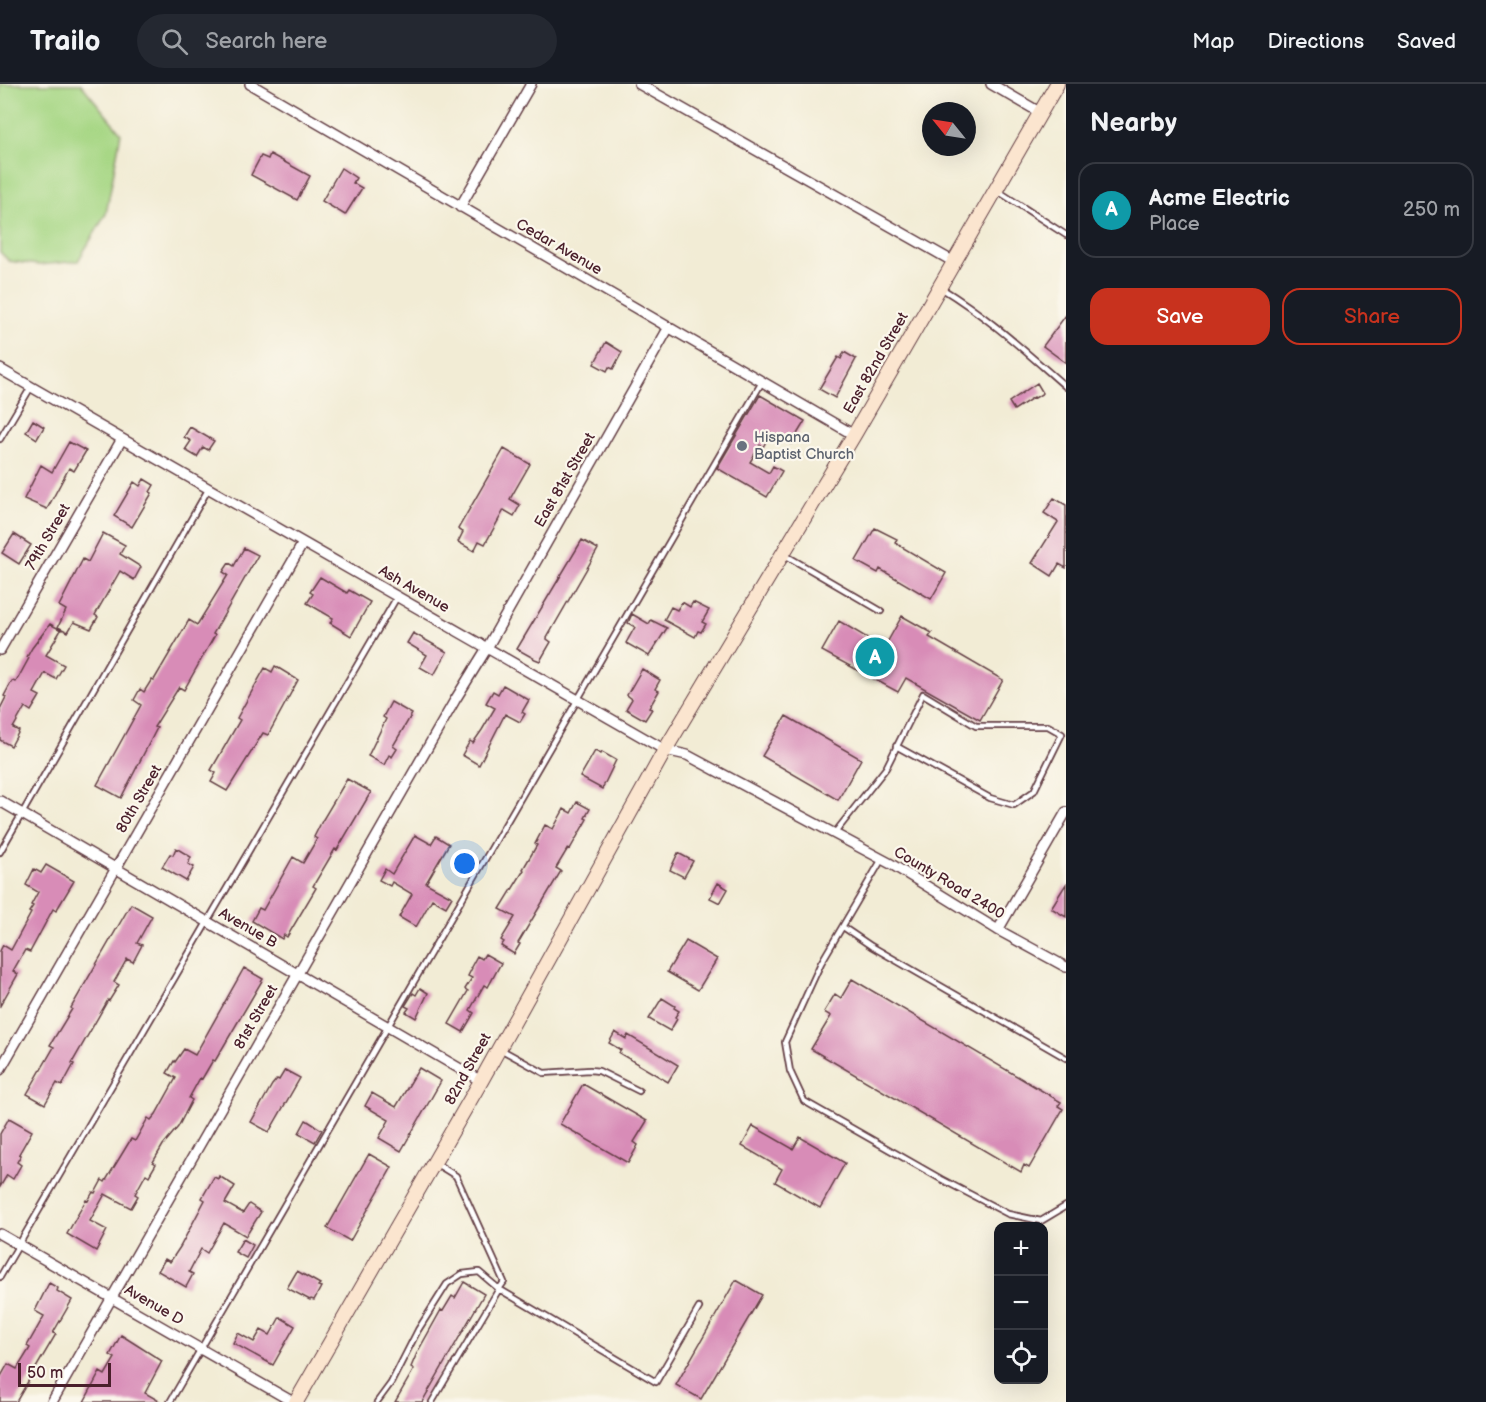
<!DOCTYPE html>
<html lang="en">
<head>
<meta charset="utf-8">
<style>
  :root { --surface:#171b24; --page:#242831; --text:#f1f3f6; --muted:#9ea1a6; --line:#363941; --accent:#c8321e }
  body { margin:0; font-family:"Balsamiq Sans",sans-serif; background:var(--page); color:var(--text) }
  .controls { position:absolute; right:18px; bottom:18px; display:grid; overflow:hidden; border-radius:12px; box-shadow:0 6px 24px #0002 }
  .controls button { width:54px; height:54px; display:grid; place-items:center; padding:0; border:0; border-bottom:2px solid var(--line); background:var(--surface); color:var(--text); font:30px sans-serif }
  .compass { position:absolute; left:922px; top:18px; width:54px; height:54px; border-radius:50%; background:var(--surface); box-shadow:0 6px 24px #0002; rotate:300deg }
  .scale { position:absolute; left:18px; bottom:15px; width:93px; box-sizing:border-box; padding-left:6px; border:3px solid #4a1f2b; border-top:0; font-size:16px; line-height:21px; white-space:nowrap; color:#4a1f2b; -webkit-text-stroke:4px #fbf7ec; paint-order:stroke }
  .you { position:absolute; left:465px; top:780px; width:21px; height:21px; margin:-15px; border:4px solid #fff; border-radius:50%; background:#1a73e8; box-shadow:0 0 0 9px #1a73e833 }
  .badge { display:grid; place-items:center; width:39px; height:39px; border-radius:50%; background:var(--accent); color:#fff; font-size:20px; font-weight:700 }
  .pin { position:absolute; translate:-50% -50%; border:3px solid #fff; box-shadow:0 2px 6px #0006 }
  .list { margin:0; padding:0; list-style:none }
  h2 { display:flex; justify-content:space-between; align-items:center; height:78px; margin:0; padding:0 24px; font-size:26px }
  h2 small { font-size:20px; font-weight:400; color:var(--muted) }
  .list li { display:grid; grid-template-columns:39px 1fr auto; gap:18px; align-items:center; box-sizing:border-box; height:96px; margin:0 12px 12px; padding:0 12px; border:2px solid var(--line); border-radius:18px }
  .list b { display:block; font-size:22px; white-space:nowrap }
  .list p { margin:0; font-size:20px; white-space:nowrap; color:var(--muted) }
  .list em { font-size:20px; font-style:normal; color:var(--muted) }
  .actions { display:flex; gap:12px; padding:18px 24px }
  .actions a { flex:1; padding:14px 0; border:2px solid var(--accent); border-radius:18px; text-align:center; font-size:21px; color:var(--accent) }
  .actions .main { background:var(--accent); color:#fff }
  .icon { flex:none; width:33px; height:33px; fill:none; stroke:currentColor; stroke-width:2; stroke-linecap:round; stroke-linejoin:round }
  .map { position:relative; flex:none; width:1066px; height:1318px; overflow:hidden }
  header { display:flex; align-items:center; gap:36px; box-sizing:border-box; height:84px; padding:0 30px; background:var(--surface); border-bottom:2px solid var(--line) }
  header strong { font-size:28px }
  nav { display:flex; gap:33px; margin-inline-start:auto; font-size:21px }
  .search { width:420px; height:54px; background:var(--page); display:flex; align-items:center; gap:15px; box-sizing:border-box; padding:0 21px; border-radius:33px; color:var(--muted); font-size:22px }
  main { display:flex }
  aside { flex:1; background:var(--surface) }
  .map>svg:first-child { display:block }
  .green { fill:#a7d785; stroke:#787b58; stroke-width:1.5 }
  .building { fill:#d88cb7 }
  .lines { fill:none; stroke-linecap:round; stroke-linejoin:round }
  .lane-casing { stroke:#633e44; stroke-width:8 }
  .street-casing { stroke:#633e44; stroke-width:12 }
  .secondary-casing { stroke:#633e44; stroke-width:16 }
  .lane { stroke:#fff; stroke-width:4.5 }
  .street { stroke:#fff; stroke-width:9 }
  .secondary { stroke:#fbe5cf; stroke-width:14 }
  .worship-dot { fill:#6b7280; stroke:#fbf7ec; stroke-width:2 }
  .labels { text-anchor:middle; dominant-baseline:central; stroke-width:4.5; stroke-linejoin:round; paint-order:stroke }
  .street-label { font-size:15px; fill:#4a1f2b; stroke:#fbf7ec }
  .worship-label { font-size:15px; fill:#5b616d; stroke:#fbf7ec; text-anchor:start }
</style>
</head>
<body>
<header>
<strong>Trailo</strong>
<div class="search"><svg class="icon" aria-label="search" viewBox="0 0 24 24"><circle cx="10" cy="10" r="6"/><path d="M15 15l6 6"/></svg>Search here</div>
<nav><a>Map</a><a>Directions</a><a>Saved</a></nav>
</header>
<main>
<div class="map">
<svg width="1066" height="1318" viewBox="0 0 1066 1318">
  <rect width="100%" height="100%" fill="#fbf7ec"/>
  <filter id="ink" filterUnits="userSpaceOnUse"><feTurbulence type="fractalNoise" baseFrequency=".0167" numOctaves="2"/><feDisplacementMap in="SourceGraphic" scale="12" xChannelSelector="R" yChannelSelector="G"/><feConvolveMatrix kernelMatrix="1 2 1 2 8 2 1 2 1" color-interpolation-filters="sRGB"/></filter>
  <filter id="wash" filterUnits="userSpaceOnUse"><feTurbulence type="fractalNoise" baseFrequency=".008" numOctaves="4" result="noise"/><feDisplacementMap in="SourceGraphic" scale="24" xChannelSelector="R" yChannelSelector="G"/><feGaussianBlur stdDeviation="1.35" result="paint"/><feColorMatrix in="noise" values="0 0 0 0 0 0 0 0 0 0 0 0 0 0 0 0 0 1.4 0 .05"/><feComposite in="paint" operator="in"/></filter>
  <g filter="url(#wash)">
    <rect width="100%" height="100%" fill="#f2ecd5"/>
    <path class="green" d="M0 0H81L121 49 106 130 78 177 39 181 9 177 0 168Z"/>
    <g id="blocks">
      <path class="building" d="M270 70 310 92 297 116 251 91 261 72 268 75Z
        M341 84 356 94 353 99 362 104 345 131 322 117Z
        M1066 231V279L1043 262Z
        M606 258 622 268 613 285 609 283 607 287 594 280Z
        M844 268 856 275 835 314 819 305 838 273 841 275Z
        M1037 299 1043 309 1035 314 1034 313 1014 326 1009 318Z
        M760 311 805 337 791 360 771 349 763 363 760 361 750 378 769 389 773 382 782 387 767 413 717 384Z
        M33 336 44 343 37 355 26 348Z
        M190 343 214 357 208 366 203 363 197 373 185 366 191 357 184 353Z
        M69 358 86 367 74 387 69 384 47 425 24 415 41 381 52 388Z
        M504 365 530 380 510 415 520 421 514 432 504 426 485 460 479 457 474 467 458 458 463 448 458 445Z
        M144 395 154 401 150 408 152 409 132 443 114 432 134 398 140 402Z
        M1054 414 1066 421V484L1059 480 1052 492 1032 479 1058 438 1044 429Z
        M875 444 897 455 895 459 946 489 931 515 880 485 878 489 856 477Z
        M103 449 125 461 120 470 141 483 134 496 120 487 95 531 98 533 91 545 74 538 68 548 58 543 66 526 59 522 83 475 88 478Z
        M14 450 31 461 19 480 2 469Z
        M582 456 598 465 547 554V555L551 558 540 577 535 575 517 565Z
        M244 464 258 471 213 550 215 551 184 606 179 603 154 643 157 644 121 714 97 701 141 621 134 616 140 605 144 608 152 595 154 596 189 536 197 541 228 491 223 488 229 479 234 482Z
        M320 493 347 509 349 506 370 518 351 552 330 539 333 534 307 519 313 510 310 508Z
        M682 518 690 523 693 518 709 526 702 538 706 540 701 548 698 547 695 553 664 536 671 523 677 526Z
        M632 530 649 540 651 536 667 544 649 572 626 559 635 543 628 539Z
        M902 532 932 549 929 553 1003 596 980 636 906 594 898 608 822 567 839 537 884 564Z
        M50 540 61 546 46 571 64 581 56 595 45 589 34 609 40 612 31 627 25 623 13 644 19 647 11 662 0 656V625L6 613 4 612 12 597 16 598 29 574 27 573 32 564Z
        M413 549 447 568 434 591 420 583 427 571 407 559Z
        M275 582 298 596 268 651 263 649 227 707 211 698 216 689 211 686 240 636 237 634 265 584 272 588Z
        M642 585 660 596 655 605 659 607 649 624 652 625 645 636 626 625 632 615 627 611Z
        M503 601 529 616 522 628 525 630 520 638 505 630 479 681 462 671 470 657 473 659 482 646 495 624 486 619 493 607 498 610Z
        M391 618 412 630 393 662 397 665 392 673 389 671 384 681 368 672 386 635 383 633Z
        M786 632 861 675 838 716 762 672Z
        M595 667 601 670 602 668 616 676 602 705 580 693Z
        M347 695 371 708 337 766 335 765 313 802 316 804 287 853 284 851 282 855 252 837 259 824 263 826 293 773 303 779 317 755 314 753 322 737Z
        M577 718 590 725 585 734 587 735 570 765 568 764 556 784 561 787 518 859 520 860 514 870 501 862 504 858 501 856 515 833 500 825 524 786 523 785 537 761 535 760 545 741 553 745 564 725 571 729Z
        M415 751 431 760 436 752 449 760 426 799 452 813 446 823 432 815 416 843 399 833 412 810 392 798 390 802 379 796 385 785 392 790Z
        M176 764 191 773 188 780 194 783 186 797 162 783 170 770 173 771Z
        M678 769 693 777 684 793 670 786Z
        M46 781 74 797 56 827 53 825 30 868 25 866 13 887 18 890 0 922V867L3 861 11 866 31 829 29 828 33 822 31 821 38 808 26 801 34 785 41 789Z
        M718 799 728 805 720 819 710 814Z
        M1066 800V833L1051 824Z
        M131 820 152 832 137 859 142 861 133 878 127 875 114 898 119 901 109 917 108 916 72 979 74 980 62 1002 57 999 45 1020 27 1010 54 963 50 961 72 925 71 924Z
        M686 857 717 875 698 906 667 888Z
        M485 870 501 879 488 903 484 901 470 926 474 929 463 948 449 940 468 907 465 905 472 894 468 892 472 884 471 883 477 872 482 875Z
        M244 884 263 895 215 977 213 976 202 995 200 994 189 1014 192 1016 178 1043 163 1061 153 1078 156 1080 149 1092 146 1090 135 1110 138 1112 131 1124 105 1110 90 1137 107 1146 96 1167 67 1150 86 1116 88 1117 93 1108 95 1109 102 1096 105 1098 131 1055 135 1057 148 1034 151 1036 156 1030 176 994 167 989 174 977 175 978 184 965 195 971Z
        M852 895 1061 1018 1058 1022 1063 1025 1029 1084 1024 1081 1021 1088 811 965 831 932 824 928 835 910 841 914Z
        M420 904 428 909 416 934 406 928 409 924 405 922 413 909 416 911Z
        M662 914 675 922 674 924 679 927 675 933 677 935 670 947 649 935Z
        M615 948 626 955 628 951 678 981 668 998 619 969 621 966 609 959Z
        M419 984 441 997 401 1067 379 1054 389 1036 365 1022 372 1009 396 1023Z
        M285 986 300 994 269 1048 251 1038 272 1001 277 995 279 996Z
        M583 1000 647 1037 634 1058 638 1061 628 1079 560 1040Z
        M9 1034 32 1047 19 1070 21 1071 17 1078 21 1081 13 1095 7 1091 0 1103V1050Z
        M306 1036 322 1046 315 1058 299 1049Z
        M753 1042 793 1065 800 1053 845 1079 820 1124 775 1098 782 1085 742 1062Z
        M369 1070 392 1083 350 1157 327 1144Z
        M219 1092 235 1102 225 1119 243 1129 249 1120 261 1128 246 1152 224 1139 207 1169 201 1165 189 1188 193 1190 186 1203 158 1187 165 1175 170 1178 180 1163 205 1116 202 1114 214 1093 218 1095Z
        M243 1155 253 1161 246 1174 235 1168Z
        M297 1187 320 1200 318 1202 321 1203 314 1216 311 1215 310 1216 287 1204Z
        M736 1196 762 1211 701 1315 676 1301Z
        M464 1198 484 1210 422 1318H395L414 1285 411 1283 417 1269 441 1226 443 1227 452 1212 455 1214Z
        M49 1199 58 1204 57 1207 72 1216 53 1249 56 1250 16 1318H0V1294L8 1280 17 1285 30 1264 27 1262 44 1232 35 1227Z
        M280 1233 295 1242 273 1281 233 1259 238 1249 254 1258 261 1246 270 1251Z
        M121 1251 162 1277 145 1309 161 1318H84L100 1288 105 1291 115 1274 110 1271Z"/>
    </g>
  </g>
  <g filter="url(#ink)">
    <use href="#blocks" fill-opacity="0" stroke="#633e44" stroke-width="1.5"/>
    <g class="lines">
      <defs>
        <path id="lane" d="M998 107 1066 151
          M941 204C987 232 1026 268 1066 303
          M0 355 31 303
          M785 471 881 527
          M834 750 886 684 923 610 976 642H1048L1062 650 1034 707 1014 721 990 714 896 662
          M0 768 209 404
          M882 775 821 879 785 958 790 987 804 1017 941 1095 1008 1130 1041 1137 1066 1122
          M843 843 871 862 1066 974
          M502 966 544 989 590 986 599 987 639 1007
          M435 1079 456 1092 504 1198 499 1205 656 1298 699 1224
          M0 1193 397 513
          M170 1318 762 298
          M377 1318 391 1299 418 1246 447 1200 462 1190 479 1188 499 1205 432 1318"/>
        <path id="street" d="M250 0 854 351
          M639 0 954 178
          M991 0 1041 29
          M460 123 531 0
          M0 285 665 666 687 671 891 780 998 846 1066 883
          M0 566 122 355
          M0 717 481 997
          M998 846 1066 728
          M0 986 303 459
          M0 1150 293 1318
          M52 1318 455 616 487 564 669 243"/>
        <path id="secondary" d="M296 1318 481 997 665 666 854 351 1057 0"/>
      </defs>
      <use href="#lane" class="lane-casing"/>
      <use href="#street" class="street-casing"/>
      <use href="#secondary" class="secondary-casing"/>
      <use href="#lane" class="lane"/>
      <use href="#street" class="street"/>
      <use href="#secondary" class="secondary"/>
    </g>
  </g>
  <circle class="worship-dot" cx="742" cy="362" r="6"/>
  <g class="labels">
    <g class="street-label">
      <text transform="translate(559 163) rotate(30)">Cedar Avenue</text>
      <text transform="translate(876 279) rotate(-60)">East 82nd Street</text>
      <text transform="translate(565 396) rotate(-60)">East 81st Street</text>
      <text transform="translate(48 453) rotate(-60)">79th Street</text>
      <text transform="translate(414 505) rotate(30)">Ash Avenue</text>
      <text transform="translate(139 715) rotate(-60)">80th Street</text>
      <text transform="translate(949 799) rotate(31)">County Road 2400</text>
      <text transform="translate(248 844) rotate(30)">Avenue B</text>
      <text transform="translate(256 933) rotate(-60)">81st Street</text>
      <text transform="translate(468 985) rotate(-61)">82nd Street</text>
      <text transform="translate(154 1221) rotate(30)">Avenue D</text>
    </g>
    <g class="worship-label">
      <text x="754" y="353">Hispana<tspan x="754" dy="17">Baptist Church</tspan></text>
    </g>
  </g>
</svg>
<div class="controls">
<button>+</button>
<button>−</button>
<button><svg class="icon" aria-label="locate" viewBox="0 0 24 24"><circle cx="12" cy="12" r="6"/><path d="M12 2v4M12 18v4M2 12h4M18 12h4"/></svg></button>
</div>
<svg class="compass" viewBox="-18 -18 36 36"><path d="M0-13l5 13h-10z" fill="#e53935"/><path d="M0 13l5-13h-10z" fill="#9ea1a6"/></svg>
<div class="scale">50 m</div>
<div class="you"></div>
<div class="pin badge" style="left:875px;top:573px;background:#0f9aa8">A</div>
</div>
<aside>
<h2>Nearby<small></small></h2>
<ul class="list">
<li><span class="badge" style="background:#0f9aa8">A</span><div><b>Acme Electric</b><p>Place</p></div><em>250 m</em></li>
</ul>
<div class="actions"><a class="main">Save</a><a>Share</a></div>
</aside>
</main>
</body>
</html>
